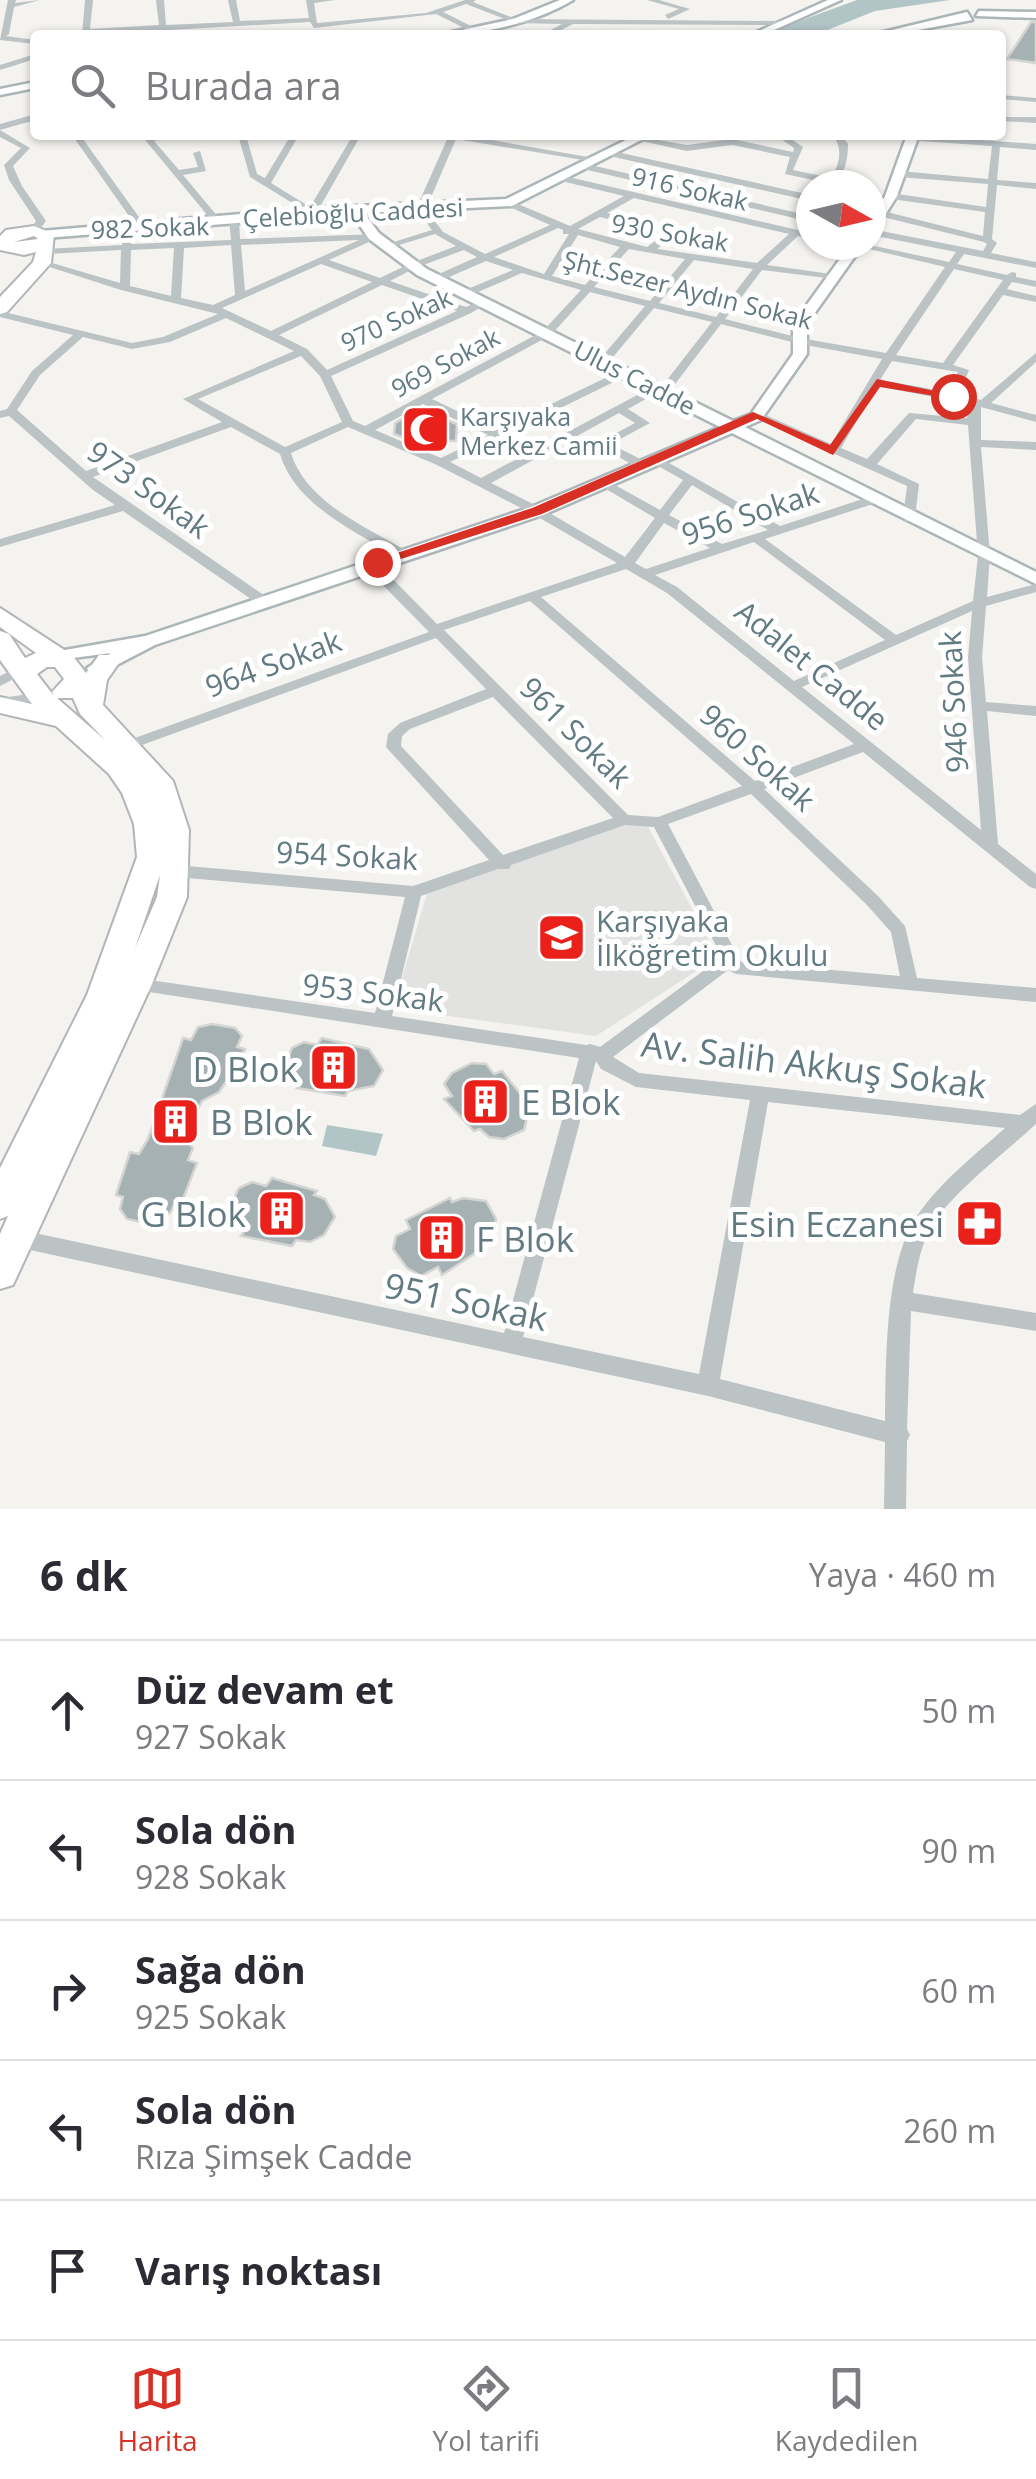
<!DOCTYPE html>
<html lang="tr">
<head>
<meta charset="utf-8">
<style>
  :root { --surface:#fff; --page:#f2f2f3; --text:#2b2b33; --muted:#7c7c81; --line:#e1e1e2; --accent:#d93025 }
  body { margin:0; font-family:"Open Sans",sans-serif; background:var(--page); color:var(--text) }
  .compass { position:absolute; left:796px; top:170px; width:90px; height:90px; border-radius:50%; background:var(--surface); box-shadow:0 2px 8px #0004; rotate:98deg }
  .stop { position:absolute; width:30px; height:30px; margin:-22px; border:8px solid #d93025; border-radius:50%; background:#fff }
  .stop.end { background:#d93025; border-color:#fff; box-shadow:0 2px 10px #0008 }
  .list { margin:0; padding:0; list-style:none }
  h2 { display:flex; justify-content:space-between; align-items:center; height:130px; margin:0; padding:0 40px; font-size:42px }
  h2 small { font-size:32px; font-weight:400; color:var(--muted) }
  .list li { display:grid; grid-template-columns:65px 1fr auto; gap:30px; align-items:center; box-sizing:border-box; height:140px; padding:0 40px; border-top:2px solid var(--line) }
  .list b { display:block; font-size:38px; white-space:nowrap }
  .list p { margin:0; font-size:32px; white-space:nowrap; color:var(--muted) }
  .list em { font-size:32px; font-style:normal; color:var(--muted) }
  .icon { flex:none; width:55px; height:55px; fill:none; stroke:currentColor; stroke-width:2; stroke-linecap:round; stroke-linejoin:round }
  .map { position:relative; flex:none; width:1036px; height:1509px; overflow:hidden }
  .search { position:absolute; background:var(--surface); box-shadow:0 2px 8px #0004; left:30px; right:30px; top:30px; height:110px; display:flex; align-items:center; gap:25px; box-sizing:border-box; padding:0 35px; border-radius:10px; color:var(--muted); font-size:38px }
  .sheet { height:830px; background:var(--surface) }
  nav { display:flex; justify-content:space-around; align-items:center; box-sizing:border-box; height:140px; border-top:2px solid var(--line); background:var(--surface); font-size:28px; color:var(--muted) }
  nav a { display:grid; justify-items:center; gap:5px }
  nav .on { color:var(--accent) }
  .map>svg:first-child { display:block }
  .built { fill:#e2e3e1 }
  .water { fill:#b2c5c6 }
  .building { fill:#a6b1b4; stroke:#d5d5d3; stroke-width:2.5 }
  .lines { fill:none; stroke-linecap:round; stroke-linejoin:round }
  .secondary-casing { stroke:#acb5b8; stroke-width:5 }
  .highway-casing { stroke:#b0b5b7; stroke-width:4 }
  .street { fill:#bcc3c5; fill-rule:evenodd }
  .secondary { fill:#fff; fill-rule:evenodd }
  .highway { fill:#fff; fill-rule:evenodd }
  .route { fill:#d93025 }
  .labels { text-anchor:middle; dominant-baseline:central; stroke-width:10; stroke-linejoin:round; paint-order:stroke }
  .far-street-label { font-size:25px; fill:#627a82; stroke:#fff }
  .far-poi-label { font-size:25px; fill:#627a82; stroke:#fff; text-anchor:start }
  .street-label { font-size:30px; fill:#627a82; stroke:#fff }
  .poi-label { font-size:30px; fill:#627a82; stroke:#fff; text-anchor:start }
  .near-street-label { font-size:35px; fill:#627a82; stroke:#fff }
  .near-poi-label { font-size:35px; fill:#627a82; stroke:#fff; text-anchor:end }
</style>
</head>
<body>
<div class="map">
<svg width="1036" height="1509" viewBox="0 0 1036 1509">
  <rect width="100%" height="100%" fill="#f4f3f0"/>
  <path class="built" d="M629 822 647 825 718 957 596 1036 404 1010 396 998 427 894Z"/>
  <path class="water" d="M857 0H950L875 11 815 35H761Z
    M327 1125 383 1134 376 1156 322 1146Z"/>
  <path class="building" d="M1031 22H1036V63L1007 59Z
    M402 419 447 420 457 424 456 441 409 440 394 434 395 423Z
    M212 1024 235 1028 242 1036 237 1047 245 1049 229 1085 225 1083 219 1092 202 1101 198 1109 187 1141 193 1148 188 1160 197 1163 181 1204 176 1202 170 1213 149 1224 127 1219 120 1209 123 1197 116 1195 130 1152 139 1154 148 1139 183 1038 191 1040 198 1027Z
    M322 1038 369 1049 383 1070 374 1086 348 1091 345 1096 297 1088 301 1082 285 1078 284 1066 292 1048 304 1042 317 1045Z
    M472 1063 486 1064 494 1074 502 1071 527 1102 522 1104 528 1113 524 1130 504 1139 489 1137 480 1129 474 1131 444 1099 452 1096 444 1084 452 1073Z
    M272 1178 317 1191 314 1195 325 1199 335 1217 324 1235 310 1242 296 1240 292 1246 241 1236 246 1229 229 1223 228 1210 239 1188 252 1182 266 1186Z
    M450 1198 452 1202 463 1198 486 1201 496 1219 493 1232 483 1240 486 1246 442 1275 438 1267 421 1276 407 1268 393 1249 396 1236 410 1229 406 1220Z"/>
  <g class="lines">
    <defs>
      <path id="secondary" d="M560 0H573C535 23 482 35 438 35L513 19Z
        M828 0H841L763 35H750Z
        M979 11 1036 12V18L976 16Z
        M967 12 972 20 891 35H871Z
        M35 82V88L0 95V89Z
        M636 135H651L512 206 364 213 379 233 427 269 733 421 751 414 793 354V324L850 245H863L807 324V354L761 420 745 427 1036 572V584L732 433 543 515 155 645 103 672H89L87 668 111 653 42 662 40 658 42 654 145 636 531 507 720 427 417 275 369 239 352 214 45 238 41 237V231L312 208 506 199Z
        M907 135H919L897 196 875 231 871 232V218L885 196Z"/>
      <path id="highway" d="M34 226 54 234 51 263 7 312 0 314V297L33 262 36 252 24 255 0 250V236L6 230ZM34 236 38 239 14 242Z
        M0 608 72 655 86 673 99 655H117L121 660 107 680 103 705 173 781 189 830 187 897 152 984 13 1285 0 1289V1234L8 1216 0 1219V1168L87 995 137 857 134 824 122 793 109 774 56 726 0 713V697L32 704 0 660V631L9 634 25 658 36 653 0 627ZM47 667H55L64 679 52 692 54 696 37 674ZM57 698H73L80 714 105 740ZM160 875 157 897 135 948Z"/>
    </defs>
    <use href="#secondary" class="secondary-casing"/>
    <use href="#highway" class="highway-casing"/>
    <path class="street" d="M8 0H16L15 3 40 0 14 7 9 34 6 36 35 40V44L0 40Z
      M85 0H93L90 29 159 25 156 0H164L166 25 233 22 228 0H236L240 21 309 18 306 0H335L314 3 317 23 426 13 465 0H476L473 2 516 19 779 21 783 23 779 25 573 24 551 35H541L562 24 515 23 466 4 443 12 473 27 470 31 436 14 314 28 310 22 82 35Z
      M647 0H659L690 9 668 19 665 15 679 9Z
      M32 55H35V59L0 70V65Z
      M1001 95 1036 98V102L1001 99Z
      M32 115H35V120L0 130V124Z
      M1001 117H1036V123L1001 121Z
      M0 130 30 148 13 166 22 186 46 221 37 233 29 231 36 221 9 180 4 165 21 148 0 137Z
      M72 135H80L144 224 142 226H136Z
      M141 135H183L154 141 179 170 198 167 193 153 200 151 206 171 183 175 219 218V222H213Z
      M238 135H246L257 174 265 178 291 135H299L271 183 310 207 353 135H361L317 212 312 215 250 177Z
      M449 135H463L599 159 595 162 456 139 426 209 443 232 485 254 550 225 505 205V201H511L570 226 624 196 557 180 556 178 560 175 811 233V239L798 236 767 265 831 274 836 277 835 279 762 270 725 319 800 338 886 353 945 267 852 245H870L949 262 956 252 871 235V229L983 251 987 244 984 242 871 214V208L983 236 985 212 891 199 886 196 891 193 986 207 988 184 899 177 895 174 899 171 988 179 992 146 878 138 874 135H912L1036 144V150L1000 147 997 180 1036 183V189L997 185 992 239 997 243 991 253 1036 262V268L964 254 957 264 1007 275 1012 272 1016 273V277L1036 281V287L1012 282 1007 289 1036 296V302L1003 295 953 365 969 370 959 394 981 400 1036 353V362L991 403 1036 415V422L981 407V440L1036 442V450L981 447 990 555 987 597 1036 584V592L986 606 982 658 986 702 1036 706V716L987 711 998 844 1036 874V889L1030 887 863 752 764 789 878 896 905 926 917 978 1036 988V1002L736 974 728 970 613 1057 639 1073 1020 1115 1036 1104V1124C1007 1151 946 1197 929 1231 920 1249 916 1272 913 1293L1036 1313V1331L911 1311 907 1429 910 1435 907 1441 906 1509H884L885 1442 708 1396 16 1247 9 1244 6 1238 9 1232 16 1229 504 1333 579 1058 136 990 130 989 127 984 130 979 136 978 375 1013 405 897 176 877 170 875 168 871 170 867 176 865 413 886 489 860 386 747 388 734 400 723 486 689 436 638 131 749 126 751 119 746 121 743 429 632 365 567 363 564 365 561H375L437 624 617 563 533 514 437 465 348 427 291 453C306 502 366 527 407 551L408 554 407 557H397C355 531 295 505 280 454L231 427 93 477 268 598 270 601 268 604H258L123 511 0 547V539L115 505 93 490 9 416 0 418V411L7 409 32 371 73 335 0 317V311L132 343 163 337 218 314 121 290 37 263 42 260 120 283 121 250 47 254 42 251 44 249 122 245V225L127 222 132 225 131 244 231 240 229 218 234 215 239 218 240 239 377 234V238L370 239 369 242 329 260 380 278 409 264 456 246 435 234 386 249 381 246 432 230 416 209ZM634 198 789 234 757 263 657 249 676 234V230L607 213ZM600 217 666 233 647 247 578 229ZM558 228 563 230V234H569L544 274 494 257ZM578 235 620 247 585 285 552 276ZM359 240 245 291 241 245ZM231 245 235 295 213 305 181 298 184 248ZM174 248 171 296 130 286 131 250ZM629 249 685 259 650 301 594 287ZM464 250 477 257 432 277V281H440L486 261 513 270 463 291V295H471L522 273 581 290 543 331 365 426 353 421 331 376 471 313 490 302 485 299 466 307 390 281 415 268ZM694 260 753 269 716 317 659 303ZM321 264 372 282 271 331 222 308ZM954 269 1003 280 943 363 896 355ZM382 285 457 311 327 370 307 349 279 335ZM590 292 645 306 600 359V363H608L654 308 712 322 663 385H656L481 478 450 462 630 374V370H622L497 430 432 399 551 335ZM226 318 294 351 183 399 222 422 86 471 17 410 40 375 83 337 132 349 170 342ZM721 324 800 344 882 359 831 444 761 413H753L751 415 827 450 829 454H835L907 486 903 518 905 521 909 522 915 518 919 484 877 464 916 419 968 425 978 555 973 601 896 635 765 539 876 503 878 500 872 496 780 526 655 455 649 459 651 462 683 480 660 510 606 480H598L596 483 655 518 625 557 541 508 491 483 619 413 635 423 596 444 638 468H646V462L611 444 650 423 628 409 660 391 669 392ZM301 356 320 376 342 422 285 447 198 399ZM892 361 958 372 949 392 880 380ZM877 386 970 404 967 418 909 413 867 459 841 448ZM423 404 488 435 441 458 375 430ZM692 485 768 530 722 544 669 515ZM664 523 710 548 646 569 635 563ZM754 542 885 640 794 681 677 587 655 575ZM626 569 667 593 854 744 755 781 541 597ZM530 601 742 786 658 817 628 815 444 630ZM972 611 968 658 981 830 802 687ZM493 697 613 818 503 855 401 746 402 736 410 729ZM751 794 866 904 891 932 900 976 741 962 668 824ZM625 825 654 827 722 957 600 1047 590 1044 586 1045 392 1016 421 896 498 869H509L511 865ZM596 1061 601 1069 636 1087 750 1100 699 1374 523 1337ZM768 1102 1005 1128C975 1155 940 1182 917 1216 884 1265 886 1363 885 1421L720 1379Z
      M775 135H785L803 147 793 170 831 178C840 163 843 149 833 135H841L848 144C848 160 845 172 835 185H825L827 183 785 174 790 157 732 145 687 151 632 139 636 136 687 145 732 139 793 152 794 148Z
      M608 150 811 195V201L605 155V151Z
      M582 163 811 216V222L579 168 578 166Z
      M28 662 35 666 33 669 0 686V676Z
      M46 692 53 696 51 699 0 706V698Z"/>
    <use href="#secondary" class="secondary"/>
    <use href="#highway" class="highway"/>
  </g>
  <path class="route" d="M877 379 959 396 953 399 880 387 833 455 757 419 542 514 382 565 370 562 532 508 753 412 830 445Z"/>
  <defs>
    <symbol id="mosque-square" viewBox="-11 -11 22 22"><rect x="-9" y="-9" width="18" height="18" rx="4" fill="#ea201a" stroke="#fff"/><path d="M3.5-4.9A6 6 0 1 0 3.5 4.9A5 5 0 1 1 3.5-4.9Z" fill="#fff"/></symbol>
    <symbol id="school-square" viewBox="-11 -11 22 22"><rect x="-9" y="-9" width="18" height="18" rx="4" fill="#ea201a" stroke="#fff"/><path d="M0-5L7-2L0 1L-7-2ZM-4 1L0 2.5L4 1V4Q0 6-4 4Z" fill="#fff"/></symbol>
    <symbol id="building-square" viewBox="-11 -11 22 22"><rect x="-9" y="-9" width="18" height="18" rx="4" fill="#ea201a" stroke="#fff"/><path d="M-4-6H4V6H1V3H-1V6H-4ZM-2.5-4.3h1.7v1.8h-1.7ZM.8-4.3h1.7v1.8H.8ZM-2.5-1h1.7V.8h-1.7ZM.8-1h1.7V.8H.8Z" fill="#fff"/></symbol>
    <symbol id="pharmacy-square" viewBox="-11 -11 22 22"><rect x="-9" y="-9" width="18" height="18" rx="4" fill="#ea201a" stroke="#fff"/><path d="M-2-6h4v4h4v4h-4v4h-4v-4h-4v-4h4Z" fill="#fff"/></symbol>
  </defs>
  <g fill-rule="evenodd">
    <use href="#mosque-square" x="398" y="402" width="55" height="55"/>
    <use href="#school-square" x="534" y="910" width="55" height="55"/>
    <use href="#building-square" x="306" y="1040" width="55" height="55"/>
    <use href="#building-square" x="458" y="1074" width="55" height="55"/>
    <use href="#building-square" x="148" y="1094" width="55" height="55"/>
    <use href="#building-square" x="254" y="1186" width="55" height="55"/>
    <use href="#pharmacy-square" x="952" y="1196" width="55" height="55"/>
    <use href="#building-square" x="414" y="1210" width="55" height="55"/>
  </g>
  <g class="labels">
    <g class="far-street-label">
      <text transform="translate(690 188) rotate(13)">916 Sokak</text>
      <text transform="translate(353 212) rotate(-3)">Çelebioğlu Caddesi</text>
      <text transform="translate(150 227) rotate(-2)">982 Sokak</text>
      <text transform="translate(670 232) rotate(10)">930 Sokak</text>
      <text transform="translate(688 289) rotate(14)">Şht.Sezer Aydın Sokak</text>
      <text transform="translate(396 319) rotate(-24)">970 Sokak</text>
      <text transform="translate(445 362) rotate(-28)">969 Sokak</text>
      <text transform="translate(635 377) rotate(27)">Ulus Cadde</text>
    </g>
    <g class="far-poi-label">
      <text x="460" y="416">Karşıyaka<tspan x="460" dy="29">Merkez Camii</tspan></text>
    </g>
    <g class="street-label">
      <text transform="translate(149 489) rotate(36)">973 Sokak</text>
      <text transform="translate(750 513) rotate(-18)">956 Sokak</text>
      <text transform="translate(273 663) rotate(-20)">964 Sokak</text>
      <text transform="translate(812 665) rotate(39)">Adalet Cadde</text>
      <text transform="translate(953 702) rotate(-93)">946 Sokak</text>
      <text transform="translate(576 732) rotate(45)">961 Sokak</text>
      <text transform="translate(758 757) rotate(42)">960 Sokak</text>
      <text transform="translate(347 855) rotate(3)">954 Sokak</text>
      <text transform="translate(373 992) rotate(7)">953 Sokak</text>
    </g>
    <g class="poi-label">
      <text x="596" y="920">Karşıyaka<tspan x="596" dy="34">İlköğretim Okulu</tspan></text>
    </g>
    <g class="near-street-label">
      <text transform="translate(814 1064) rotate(7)">Av. Salih Akkuş Sokak</text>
      <text transform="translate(466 1301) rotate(12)">951 Sokak</text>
    </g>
    <g class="near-poi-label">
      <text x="298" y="1068">D Blok</text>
      <text x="521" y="1101" text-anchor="start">E Blok</text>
      <text x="210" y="1121" text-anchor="start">B Blok</text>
      <text x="246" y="1213">G Blok</text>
      <text x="944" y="1223">Esin Eczanesi</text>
      <text x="476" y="1238" text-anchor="start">F Blok</text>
    </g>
  </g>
</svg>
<svg class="compass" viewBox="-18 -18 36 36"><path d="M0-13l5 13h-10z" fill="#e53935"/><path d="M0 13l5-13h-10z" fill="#7c7c81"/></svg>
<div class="stop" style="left:953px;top:396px"></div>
<div class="stop end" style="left:377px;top:562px"></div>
<div class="search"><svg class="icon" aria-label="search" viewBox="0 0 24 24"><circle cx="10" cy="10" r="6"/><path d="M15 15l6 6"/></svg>Burada ara</div>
</div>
<section class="sheet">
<h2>6 dk<small>Yaya · 460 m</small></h2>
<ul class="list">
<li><svg class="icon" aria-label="ahead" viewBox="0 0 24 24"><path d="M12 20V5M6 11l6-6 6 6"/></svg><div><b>Düz devam et</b><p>927 Sokak</p></div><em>50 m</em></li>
<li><svg class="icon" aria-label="left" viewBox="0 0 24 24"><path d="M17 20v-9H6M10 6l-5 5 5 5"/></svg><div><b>Sola dön</b><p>928 Sokak</p></div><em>90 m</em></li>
<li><svg class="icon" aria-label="right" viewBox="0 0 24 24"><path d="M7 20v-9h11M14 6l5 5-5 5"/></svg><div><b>Sağa dön</b><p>925 Sokak</p></div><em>60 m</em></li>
<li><svg class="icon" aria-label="left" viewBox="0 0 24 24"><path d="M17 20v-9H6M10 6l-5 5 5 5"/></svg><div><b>Sola dön</b><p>Rıza Şimşek Cadde</p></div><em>260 m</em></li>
<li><svg class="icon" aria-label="arrive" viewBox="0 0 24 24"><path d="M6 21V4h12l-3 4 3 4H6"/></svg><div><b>Varış noktası</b></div></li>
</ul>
</section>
<nav>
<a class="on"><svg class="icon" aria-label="map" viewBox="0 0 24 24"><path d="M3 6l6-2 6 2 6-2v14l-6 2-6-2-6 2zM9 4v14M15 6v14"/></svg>Harita</a>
<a><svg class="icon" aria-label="directions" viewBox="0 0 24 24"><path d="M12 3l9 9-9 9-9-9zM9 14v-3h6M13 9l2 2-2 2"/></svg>Yol tarifi</a>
<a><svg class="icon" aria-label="saved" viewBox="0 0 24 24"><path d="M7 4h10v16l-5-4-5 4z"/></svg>Kaydedilen</a>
</nav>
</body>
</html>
